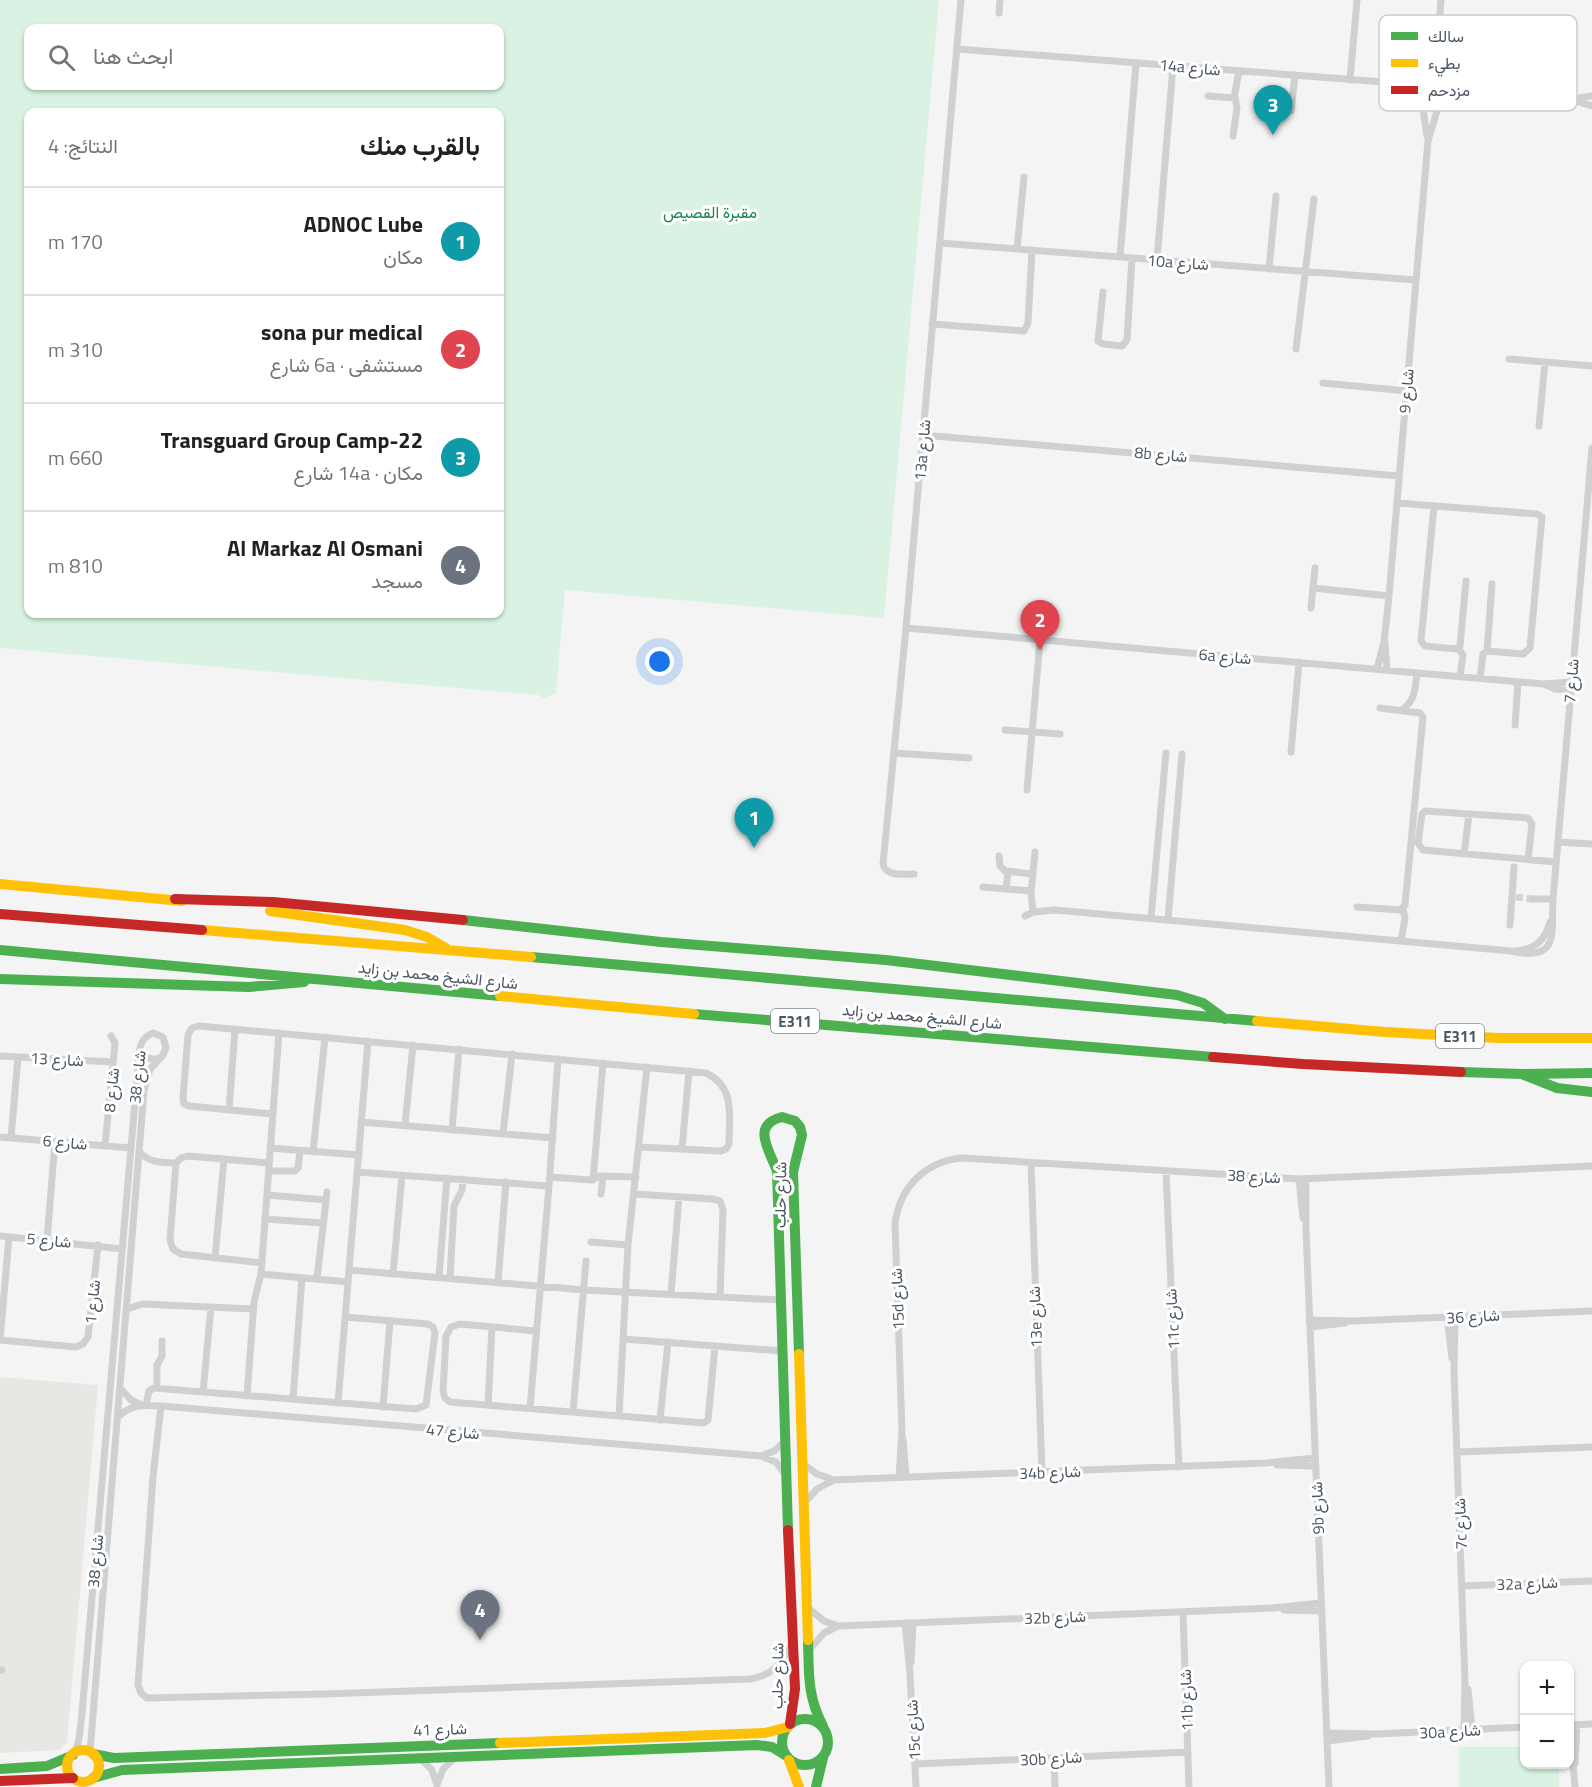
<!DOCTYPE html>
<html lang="ar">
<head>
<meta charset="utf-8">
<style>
  :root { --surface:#fff; --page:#f2f2f2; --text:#202124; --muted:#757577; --line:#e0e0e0; --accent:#1a73e8 }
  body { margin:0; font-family:"Titillium Web",Vazirmatn,sans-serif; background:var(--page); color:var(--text); direction:rtl }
  .controls { position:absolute; right:18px; bottom:18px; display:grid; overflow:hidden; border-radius:12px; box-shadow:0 2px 4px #0004 }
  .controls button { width:54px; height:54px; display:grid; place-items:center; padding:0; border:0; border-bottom:2px solid var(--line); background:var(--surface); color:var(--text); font:30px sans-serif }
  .you { position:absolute; left:660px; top:662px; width:21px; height:21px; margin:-15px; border:4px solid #fff; border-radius:50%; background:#1a73e8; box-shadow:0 0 0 9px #1a73e833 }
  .badge { display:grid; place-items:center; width:39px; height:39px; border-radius:50%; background:var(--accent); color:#fff; font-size:20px; font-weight:700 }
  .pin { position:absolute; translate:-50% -50px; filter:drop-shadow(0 2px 3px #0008) }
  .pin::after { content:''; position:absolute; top:32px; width:21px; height:18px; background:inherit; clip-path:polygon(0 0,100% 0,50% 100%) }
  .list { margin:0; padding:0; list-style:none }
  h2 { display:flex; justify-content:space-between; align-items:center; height:78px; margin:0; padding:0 24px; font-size:26px }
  h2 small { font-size:20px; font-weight:400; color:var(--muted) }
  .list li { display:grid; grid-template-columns:39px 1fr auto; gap:18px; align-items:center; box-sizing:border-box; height:108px; padding:0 24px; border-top:2px solid var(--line) }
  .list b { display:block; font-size:22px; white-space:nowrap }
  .list p { margin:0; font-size:20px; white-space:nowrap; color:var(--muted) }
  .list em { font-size:20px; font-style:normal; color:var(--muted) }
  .icon { flex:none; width:33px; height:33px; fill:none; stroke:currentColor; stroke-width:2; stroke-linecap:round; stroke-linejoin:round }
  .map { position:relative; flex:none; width:1592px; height:1787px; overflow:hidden; direction:ltr }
  .search { position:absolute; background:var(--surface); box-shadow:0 2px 4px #0004; left:24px; top:24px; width:480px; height:66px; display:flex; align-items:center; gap:15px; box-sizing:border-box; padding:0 21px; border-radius:12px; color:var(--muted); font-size:22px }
  .panel { position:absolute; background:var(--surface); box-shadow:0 2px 4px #0004; left:24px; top:108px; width:480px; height:510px; border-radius:12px; direction:rtl }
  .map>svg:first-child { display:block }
  .commercial { fill:#e8e7e3 }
  .green { fill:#d9f2e3; fill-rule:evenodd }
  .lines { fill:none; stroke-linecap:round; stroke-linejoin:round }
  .street-tunnel { stroke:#d2d4d7; stroke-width:7; stroke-dasharray:7 3.5; stroke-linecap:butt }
  .street { stroke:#ced0d2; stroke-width:7 }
  .fast { stroke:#4caf50; stroke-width:10 }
  .slow { stroke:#ffc107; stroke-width:10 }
  .jam { stroke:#c62828; stroke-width:10 }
  .labels { text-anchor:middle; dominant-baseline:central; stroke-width:6; stroke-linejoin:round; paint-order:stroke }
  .shield { fill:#fff; stroke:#808990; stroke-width:1.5 }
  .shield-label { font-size:15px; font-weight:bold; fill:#4a5661 }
  .street-label { font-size:16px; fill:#4a5661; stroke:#fff }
  .park-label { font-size:16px; fill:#17864f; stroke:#fff }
  .key { fill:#fff; stroke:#c9ccd0; stroke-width:1.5 }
  .key-label { font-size:16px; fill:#4a5661 }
</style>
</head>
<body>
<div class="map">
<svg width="1592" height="1787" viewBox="0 0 1592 1787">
  <rect width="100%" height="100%" fill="#f4f4f4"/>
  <path class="commercial" d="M0 1377 98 1385 67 1743 59 1750 0 1753Z"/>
  <path class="green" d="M0 0H939L884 618 565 590 556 693 544 699 539 695 0 648ZM28 28H500V86H28ZM28 112H500V614H28Z
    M1459 1747H1524V1764L1559 1765V1787H1459Z"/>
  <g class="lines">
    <path class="street-tunnel" d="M1516 897 1532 899"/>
    <path class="street" d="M1441 0 1438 37 1444 78
      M999 13 1000 0
      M957 49 1384 82 1406 88 1420 96
      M1418 88a15 15 0 1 1 30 0a15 15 0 1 1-30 0Z
      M1424 76 1437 39
      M1350 80 1357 0
      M1445 81 1479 92
      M1208 96 1234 98 1239 71
      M1421 97 1427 136
      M1441 100 1481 93 1571 99 1592 96
      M1573 100 1592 106
      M1291 111 1295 75
      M1233 136 1237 108 1235 97
      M940 243 1416 280
      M1017 249 1024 177
      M1120 257 1136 63
      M1157 260 1173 66
      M1269 269 1276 196
      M1103 292 1098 341 1103 344 1122 346 1127 340 1132 258
      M932 324 1024 331 1028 323 1032 250
      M1296 349 1314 199
      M1509 359 1592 366
      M1323 383 1407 391
      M1539 426 1545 362
      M923 435 1399 476
      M1397 503 1537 514 1542 517 1530 648 1523 654 1487 651
      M1434 506 1421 641 1425 646 1456 649 1460 646 1466 581
      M1313 588 1389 596
      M1311 608 1315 568
      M906 628 1543 684 1571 682
      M1385 643 1387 670
      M1458 648 1463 655 1460 677
      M1377 669 1384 642 1389 596 1428 141 1440 101
      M1480 678 1483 654 1487 651 1492 584
      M1544 684 1555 689 1571 690
      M1402 710C1416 700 1415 688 1417 673
      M1515 725 1518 682
      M1005 730 1060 734
      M1291 752 1299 662
      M894 753 969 758
      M1027 790 1040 641
      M1558 842 1592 844
      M1464 854 1469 814
      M999 856 1000 866 1005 871 1033 874
      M1528 859 1532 824 1528 818 1425 811 1422 814 1418 843 1423 850 1556 862
      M914 874C903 874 886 877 883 864L906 628 961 0
      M983 887 1031 891
      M1006 889 1008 872
      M1532 899H1553
      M1357 907 1400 910 1405 905 1423 717 1420 713 1380 708
      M1033 912 1031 893 1035 852
      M1025 916 1033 912 1055 910 1511 951C1560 962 1551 934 1553 899L1592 448
      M1151 918 1166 753
      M1168 920 1182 754
      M1510 925 1514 867
      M1401 941 1405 918 1403 909
      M1516 951C1536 949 1545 940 1550 922
      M140 1049C144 1057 151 1061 160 1058
      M0 1056 113 1062
      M229 1110 235 1029
      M273 1114 189 1106 184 1104 183 1098 188 1035 192 1028 199 1026 706 1073C736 1087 729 1117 729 1144L726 1149 721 1151 639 1147
      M361 1122 553 1138
      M405 1125 413 1045
      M452 1130 459 1049
      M503 1134 512 1054
      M0 1137 131 1148
      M11 1138 18 1057
      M105 1146 115 1043 111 1036
      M270 1148 359 1155
      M682 1149 689 1071
      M139 1151C148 1163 162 1162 176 1163
      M313 1152 325 1037
      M1031 1163 1042 1472
      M269 1171H295L298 1168 300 1151
      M357 1172 549 1186
      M1166 1172 1179 1467
      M550 1177 591 1180 600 1176 636 1177
      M1299 1179 1303 1218
      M1306 1179V1230L1329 1787
      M593 1180 603 1063
      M601 1194 603 1176
      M634 1194 712 1199 720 1201 723 1210 720 1297
      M267 1195 326 1200
      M265 1219 323 1223
      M0 1236 122 1249
      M47 1240 55 1142
      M591 1242 628 1245
      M215 1258 224 1159
      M262 1263 181 1254 173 1249 170 1240 176 1163 181 1158 188 1156 269 1163
      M349 1270 584 1290 781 1300
      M261 1274 348 1282
      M393 1274 402 1175
      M439 1277 447 1178
      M450 1278 454 1206 462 1190 463 1179
      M317 1279 327 1192
      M498 1282 506 1182
      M671 1294 679 1197
      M127 1309 142 1304 253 1309
      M1455 1316 1454 1371 1465 1681 1464 1730
      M1447 1317 1452 1358
      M1309 1320 1353 1321 1592 1311
      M1310 1327 1345 1323
      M536 1331 460 1324 451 1327 446 1336 443 1392 445 1398 450 1402 704 1423 708 1420 715 1346
      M623 1339 782 1351
      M0 1340 76 1347 83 1344 88 1337 98 1245
      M0 1340 9 1237
      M120 1388 131 1400 140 1404
      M157 1388V1365L162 1356V1341
      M203 1392 211 1307
      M247 1396 254 1302 261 1274 279 1033
      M293 1399 302 1278
      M338 1403 368 1041
      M146 1405 149 1391 154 1388 416 1409 426 1405 435 1333 433 1327 428 1324 345 1317
      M488 1405 492 1327
      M161 1406 153 1477 138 1685 141 1693 147 1698 325 1694 750 1679C774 1675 782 1663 792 1643
      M383 1407 390 1321
      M530 1408 549 1186 558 1059
      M573 1412 586 1261
      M619 1416 628 1245 647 1067
      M118 1417C131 1404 144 1405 161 1406L761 1456 776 1462 784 1473
      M660 1420 668 1342
      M903 1439 906 1477
      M1457 1452 1592 1447
      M761 1456 774 1451 784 1442
      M802 1463 817 1474 834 1480 1266 1463 1315 1458
      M1277 1465 1316 1466
      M899 1477 902 1431 895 1223C900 1187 925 1162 961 1158L1299 1179 1592 1166
      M804 1503 817 1489 834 1480
      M1462 1586 1592 1581
      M807 1607 824 1621 838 1626 1273 1608 1321 1603
      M1284 1610 1322 1611
      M1183 1612 1189 1787
      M905 1623 910 1674 916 1787
      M809 1650 824 1633 838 1626
      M911 1662 913 1623
      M0 1670H2
      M1468 1689 1472 1730
      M1570 1725 1592 1724
      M1570 1732 1575 1787
      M1327 1733 1376 1734 1524 1727
      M1327 1741 1368 1736
      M75 1753 79 1739 82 1713 138 1067C139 1054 138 1038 153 1033L163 1037 166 1048 163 1055 150 1069 144 1091 90 1752
      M1054 1758 1055 1787
      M421 1759 432 1770 436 1782
      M915 1764 1188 1752
      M1575 1764 1577 1725
      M437 1785 443 1769 455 1758"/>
    <path class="fast" d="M463 920 661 942 886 960 1177 995 1203 1003 1225 1019
      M0 950 500 996
      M531 957 1257 1021
      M0 979 249 987 304 982
      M694 1014 1213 1057
      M1461 1072 1522 1074 1592 1073
      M1524 1075 1557 1088 1592 1092
      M788 1530 777 1171C770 1151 750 1125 782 1117L795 1121 800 1127 802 1135 793 1172 799 1354
      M808 1640C809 1673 807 1696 823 1726
      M782 1742a23 23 0 1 1 46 0a23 23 0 1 1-46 0Z
      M93 1754 114 1758 500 1743
      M0 1769 47 1766 73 1755
      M93 1778 122 1770 757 1745 772 1747 785 1755
      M816 1787 823 1758"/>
    <path class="slow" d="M0 884 182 901
      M270 911 405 930 427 937 446 948
      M202 930 531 957
      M500 996 694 1014
      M1257 1021 1385 1032 1499 1038H1592
      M799 1354 808 1640
      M500 1743 765 1733 788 1727
      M67 1766a16 16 0 1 1 32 0a16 16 0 1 1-32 0Z
      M789 1760 799 1787"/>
    <path class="jam" d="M175 899 273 902 463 920
      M0 914 202 930
      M1213 1057 1303 1064 1461 1072
      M788 1530 795 1689 790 1724
      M0 1781 73 1778"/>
  </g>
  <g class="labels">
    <g class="shield">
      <rect x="771" y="1009" width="48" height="24" rx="4.5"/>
      <rect x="1436" y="1024" width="48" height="24" rx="4.5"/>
    </g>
    <g class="shield-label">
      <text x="795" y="1021">E311</text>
      <text x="1460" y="1036">E311</text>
    </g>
    <g class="street-label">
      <text transform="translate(1190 67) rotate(5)">14a شارع</text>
      <text transform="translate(1178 262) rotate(4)">10a شارع</text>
      <text transform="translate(1406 391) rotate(-85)">شارع 9</text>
      <text transform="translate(922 450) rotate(-85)">13a شارع</text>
      <text transform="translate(1161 454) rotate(5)">8b شارع</text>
      <text transform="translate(1225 656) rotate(5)">6a شارع</text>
      <text transform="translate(1571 681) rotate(-85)">شارع 7</text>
      <text transform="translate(438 975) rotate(6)">شارع الشيخ محمد بن زايد</text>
      <text transform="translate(922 1016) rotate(5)">شارع الشيخ محمد بن زايد</text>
      <text transform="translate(57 1059) rotate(3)">شارع 13</text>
      <text transform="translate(137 1077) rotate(-84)">شارع 38</text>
      <text transform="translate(111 1090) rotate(-84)">شارع 8</text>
      <text transform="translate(65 1142) rotate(5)">شارع 6</text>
      <text transform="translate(1254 1176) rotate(3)">شارع 38</text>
      <text transform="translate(780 1195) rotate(-89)">شارع حلب</text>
      <text transform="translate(49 1240) rotate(5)">شارع 5</text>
      <text transform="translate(897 1299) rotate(-92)">15d شارع</text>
      <text transform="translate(92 1302) rotate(-84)">شارع 1</text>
      <text transform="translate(1473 1316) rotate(-3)">شارع 36</text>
      <text transform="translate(1035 1317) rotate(-92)">13e شارع</text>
      <text transform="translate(1172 1319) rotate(-93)">11c شارع</text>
      <text transform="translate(453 1431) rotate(5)">شارع 47</text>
      <text transform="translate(1050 1472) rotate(-2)">34b شارع</text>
      <text transform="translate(1317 1508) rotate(-92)">9b شارع</text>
      <text transform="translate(1460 1524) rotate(-92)">7c شارع</text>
      <text transform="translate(95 1561) rotate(-85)">شارع 38</text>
      <text transform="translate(1527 1583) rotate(-2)">32a شارع</text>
      <text transform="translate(1055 1617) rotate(-2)">32b شارع</text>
      <text transform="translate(777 1676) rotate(-89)">شارع حلب</text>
      <text transform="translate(1186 1700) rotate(-92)">11b شارع</text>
      <text transform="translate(440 1729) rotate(-2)">شارع 41</text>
      <text transform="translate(913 1730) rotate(-93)">15c شارع</text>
      <text transform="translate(1450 1731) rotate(-3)">30a شارع</text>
      <text transform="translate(1051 1758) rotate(-3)">30b شارع</text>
    </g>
    <g class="park-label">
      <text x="710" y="212">مقبرة القصيص</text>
    </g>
  </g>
  <rect x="1379" y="15" width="198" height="96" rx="9" class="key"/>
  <rect x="1391" y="32" width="27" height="8" fill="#4caf50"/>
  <rect x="1391" y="59" width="27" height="8" fill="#ffc107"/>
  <rect x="1391" y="86" width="27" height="8" fill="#c62828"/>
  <g class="key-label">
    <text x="1428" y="42">سالك</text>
    <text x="1428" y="69">بطيء</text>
    <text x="1428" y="96">مزدحم</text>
  </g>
</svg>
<div class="controls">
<button>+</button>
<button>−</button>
</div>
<div class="you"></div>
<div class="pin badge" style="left:754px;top:848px;background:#0f9aa8">1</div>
<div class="pin badge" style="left:1040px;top:650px;background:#e0444e">2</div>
<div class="pin badge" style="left:1273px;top:135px;background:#0f9aa8">3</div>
<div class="pin badge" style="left:480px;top:1640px;background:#6b7280">4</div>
<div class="search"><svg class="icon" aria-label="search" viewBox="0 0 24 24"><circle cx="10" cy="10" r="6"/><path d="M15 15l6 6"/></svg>ابحث هنا</div>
<section class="panel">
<h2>بالقرب منك<small>النتائج: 4</small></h2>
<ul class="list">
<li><span class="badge" style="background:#0f9aa8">1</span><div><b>ADNOC Lube</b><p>مكان</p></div><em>170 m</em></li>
<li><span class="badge" style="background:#e0444e">2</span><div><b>sona pur medical</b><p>مستشفى · 6a شارع</p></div><em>310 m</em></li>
<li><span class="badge" style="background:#0f9aa8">3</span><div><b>Transguard Group Camp-22</b><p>مكان · 14a شارع</p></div><em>660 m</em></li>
<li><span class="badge" style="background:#6b7280">4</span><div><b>Al Markaz Al Osmani</b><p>مسجد</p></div><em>810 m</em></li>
</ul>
</section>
</div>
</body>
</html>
